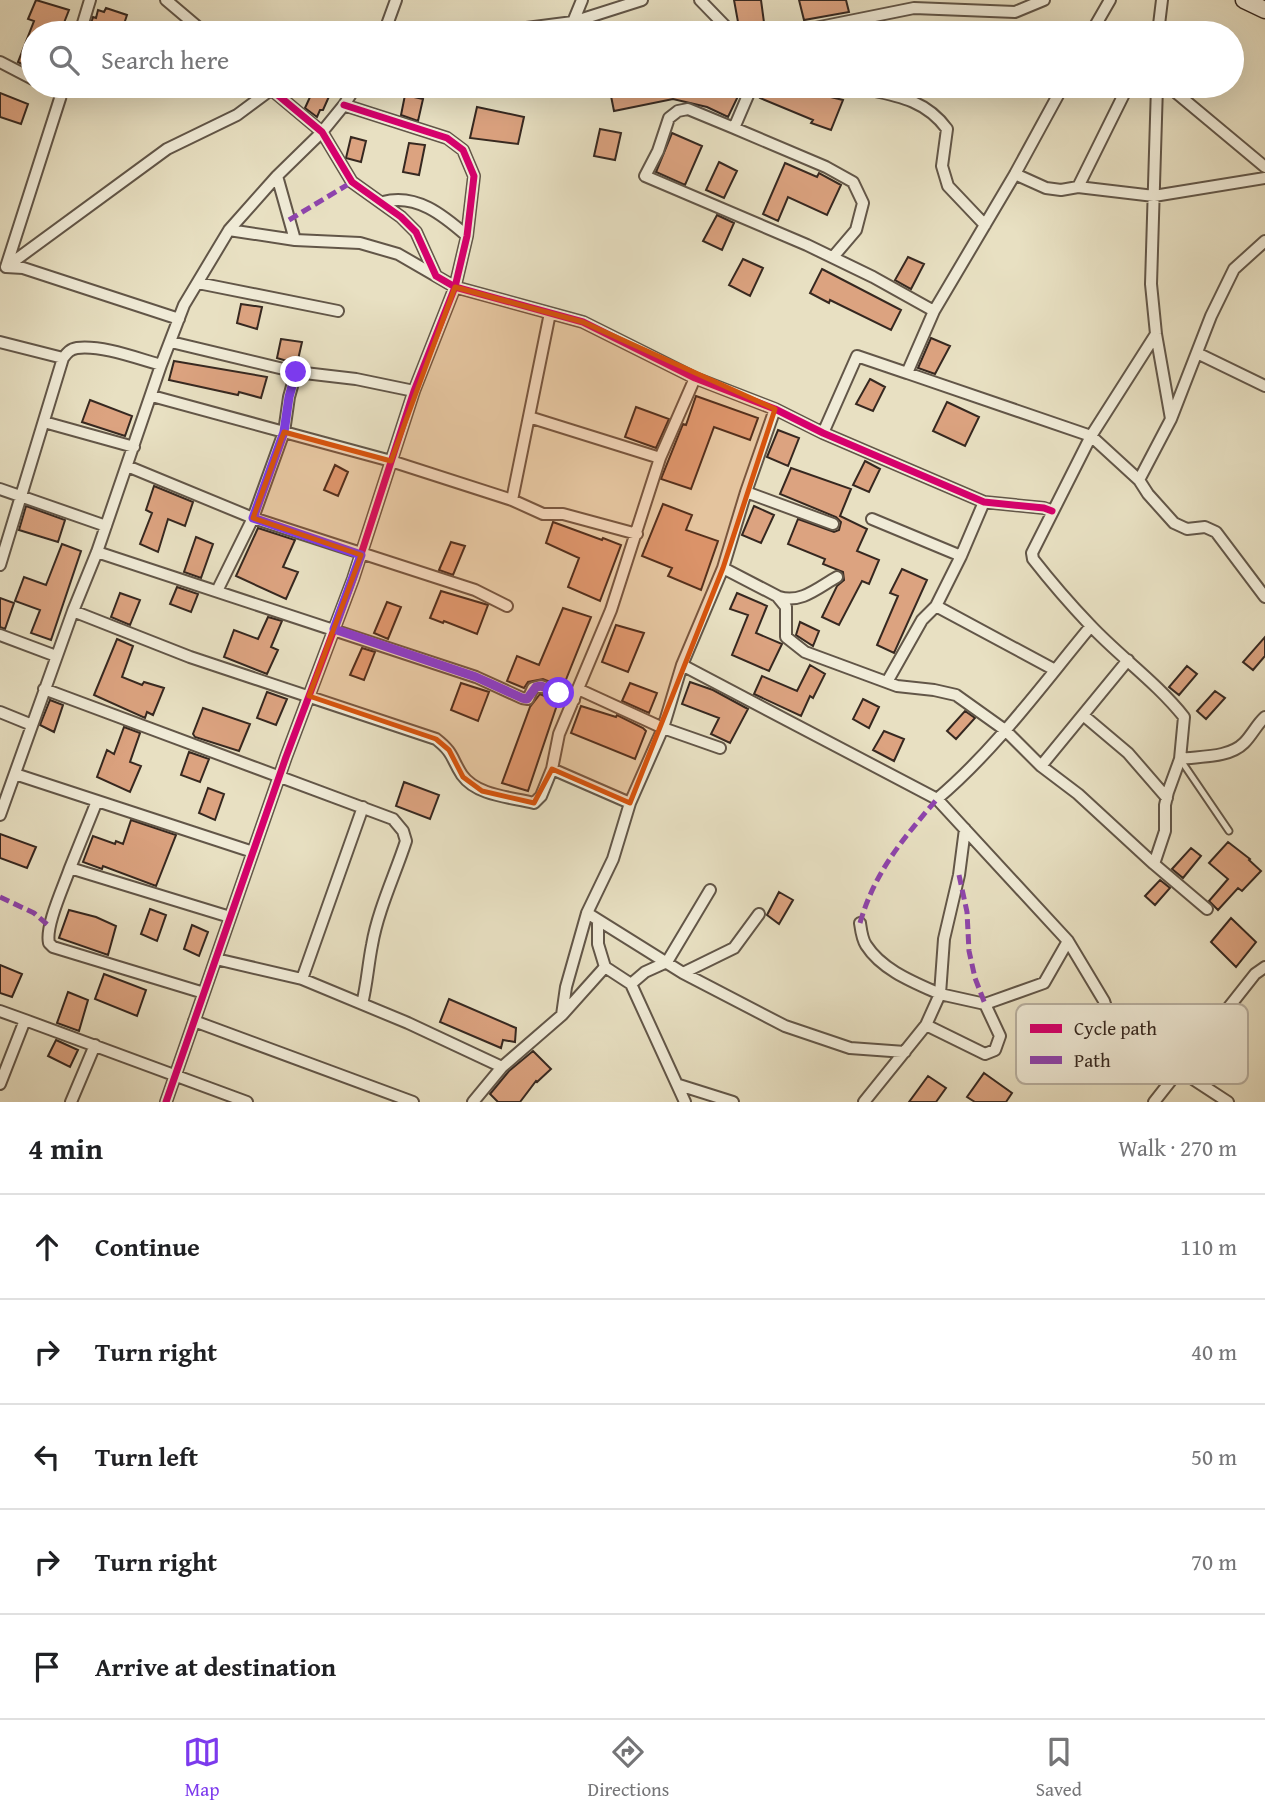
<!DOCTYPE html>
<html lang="en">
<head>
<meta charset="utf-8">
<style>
  :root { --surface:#fff; --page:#f2f2f2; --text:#202124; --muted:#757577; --line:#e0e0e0; --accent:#7c3aed }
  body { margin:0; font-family:"Gentium Book Plus",serif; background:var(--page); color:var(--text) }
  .stop { position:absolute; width:21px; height:21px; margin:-16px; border:5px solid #7c3aed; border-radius:50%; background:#fff }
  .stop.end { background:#7c3aed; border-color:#fff; box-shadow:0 2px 7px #0008 }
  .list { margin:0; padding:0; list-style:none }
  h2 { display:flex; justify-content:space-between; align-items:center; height:91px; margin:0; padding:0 28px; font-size:30px }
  h2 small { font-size:23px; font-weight:400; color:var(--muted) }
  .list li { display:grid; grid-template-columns:46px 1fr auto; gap:21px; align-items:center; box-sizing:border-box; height:105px; padding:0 28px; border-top:2px solid var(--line) }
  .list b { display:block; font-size:26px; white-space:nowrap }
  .list em { font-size:23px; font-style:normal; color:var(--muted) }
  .icon { flex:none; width:38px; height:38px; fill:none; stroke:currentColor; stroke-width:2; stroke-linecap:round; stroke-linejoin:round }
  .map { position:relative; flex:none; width:1265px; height:1102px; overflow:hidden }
  .search { position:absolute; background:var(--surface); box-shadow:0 7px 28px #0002; left:21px; right:21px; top:21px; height:77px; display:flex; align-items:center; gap:18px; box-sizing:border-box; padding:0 24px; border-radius:38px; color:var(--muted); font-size:26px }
  .sheet { height:616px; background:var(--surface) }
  nav { display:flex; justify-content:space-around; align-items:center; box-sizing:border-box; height:98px; border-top:2px solid var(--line); background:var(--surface); font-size:19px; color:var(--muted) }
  nav a { display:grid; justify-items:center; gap:4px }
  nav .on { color:var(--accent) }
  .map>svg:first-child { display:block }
  .building { fill:#dca380; stroke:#362820; stroke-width:2 }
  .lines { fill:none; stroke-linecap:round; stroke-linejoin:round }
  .lane-casing { stroke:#625648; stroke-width:9 }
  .street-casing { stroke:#625648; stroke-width:14 }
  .secondary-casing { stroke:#362820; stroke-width:19 }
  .lane { stroke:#f0ebd7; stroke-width:5 }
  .street { stroke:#f0ebd7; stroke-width:10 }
  .secondary { stroke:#f0ebd7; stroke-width:16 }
  .quiet { stroke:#8e44ad; stroke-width:5; stroke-dasharray:10 5; stroke-linecap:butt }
  .cycleway-casing { stroke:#f0ebd7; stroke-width:11 }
  .cycleway { stroke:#d6006c; stroke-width:7 }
  .route { stroke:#7c3aed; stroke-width:9 }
  .marked { fill:#d6540e; fill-opacity:0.2; stroke:#d6540e; stroke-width:5; stroke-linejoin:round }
  .key { fill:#f0ebd7; stroke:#b8b0a0; stroke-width:2 }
  .key-label { font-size:19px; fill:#362820 }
</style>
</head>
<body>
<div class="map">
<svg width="1265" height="1102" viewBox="0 0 1265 1102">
  <rect width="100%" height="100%" fill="#e8e0c2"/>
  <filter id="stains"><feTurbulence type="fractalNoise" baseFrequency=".00286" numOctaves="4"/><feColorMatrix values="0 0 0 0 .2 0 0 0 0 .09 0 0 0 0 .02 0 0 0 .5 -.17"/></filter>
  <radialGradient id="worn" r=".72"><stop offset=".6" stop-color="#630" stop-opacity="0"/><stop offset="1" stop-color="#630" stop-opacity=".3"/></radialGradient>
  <path class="building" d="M36 0 69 10 60 33H33V70L18 62 34 21 28 19Z
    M734 0H761L765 30 740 33Z
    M799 0H846L849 12 804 20Z
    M106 8 127 15 121 33H88L93 17 96 18 98 10 104 12Z
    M315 86 331 92 323 110H320L317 117 305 108Z
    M609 86H731L741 90 728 117 707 107 673 99 614 111Z
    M765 86H809L806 91 843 100 831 130 811 123 813 120 760 98Z
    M0 93 28 104 21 124 0 117Z
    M405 95 423 99 418 121 401 115Z
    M477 107 524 117 518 144 470 138Z
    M600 129 621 133 615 160 594 156Z
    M672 133 702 146 685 185 656 172Z
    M351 137 366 141 361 162 346 158Z
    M409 143 425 145 419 175 403 172Z
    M719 162 737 171 724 198 706 190Z
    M785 163 817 177 819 173 841 185 827 215 788 197 778 221 763 214Z
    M717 215 734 223 722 250 703 241Z
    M908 257 924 264 911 289 895 280Z
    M743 259 763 268 750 296 729 285Z
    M822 269 901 310 891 330 830 300 829 303 810 293Z
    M241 304 262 307 257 329 237 323Z
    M931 338 950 346 935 374 918 368Z
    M281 339 302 342 297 364 277 358Z
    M174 361 267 377 261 398 239 392 238 395 169 380Z
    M870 379 885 387 873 411 856 404Z
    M696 396 758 418 750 440 714 427 691 489 661 479 683 424 686 425Z
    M90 400 132 416 125 436 82 422Z
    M947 402 979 417 965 446 933 431Z
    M636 407 669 419 656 448 625 437Z
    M778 430 799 438 788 466 767 457Z
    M865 461 880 469 869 492 853 485Z
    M335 465 348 472 338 496 324 490Z
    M791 468 851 489 840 516 867 529 857 551 879 560 869 584 862 581 839 625 822 617 837 586 844 580 843 572 823 564 825 559 788 544 798 519 834 532 839 530 841 522 836 517 780 494Z
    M154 486 193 502 185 526 168 519 158 552 140 544 152 513 146 510Z
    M663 504 692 515 686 530 718 541 701 590 668 576 672 568 642 556Z
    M26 506 65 520 58 542 19 530Z
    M754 506 774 515 761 543 742 535Z
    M553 522 602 540 603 538 621 545 600 601 568 587 579 558 546 543Z
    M258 528 295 540 283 567 298 572 286 599 236 576Z
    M196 537 213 544 201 578 184 572Z
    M451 542 465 546 453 575 439 570Z
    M62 544 81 551 51 640 31 633 40 610 15 601 24 577 46 585Z
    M902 569 927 580 894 653 877 645 898 596 890 593Z
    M177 587 198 594 191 612 170 604Z
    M441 591 488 605 477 634 444 621 443 623 430 618Z
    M120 593 140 600 130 625 111 617Z
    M737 593 767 606 756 633 782 644 769 671 732 655 748 615 730 609Z
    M0 598 14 603 5 629 0 627Z
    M387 602 401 607 388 639 374 633Z
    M563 608 591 617 563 687 543 679 528 682 524 688 507 681 517 656 539 665Z
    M268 617 282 621 271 647 278 650 267 674 224 657 234 630 258 639Z
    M800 622 819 631 813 646 796 635Z
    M616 625 644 633 628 672 602 662Z
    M1265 637V656L1253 670 1243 662Z
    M117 639 133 646 122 677 142 685 144 682 164 688 153 715 147 712 145 718 94 695Z
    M362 648 375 652 364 680 350 675Z
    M810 665 825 674 813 698 810 696 801 716 754 694 762 676 797 691Z
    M1187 666 1197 674 1179 695 1169 687Z
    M690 682 713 690 748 709 730 743 711 734 719 718 682 704Z
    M461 683 489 692 478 721 451 710Z
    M630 683 657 693 649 713 622 701Z
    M1215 691 1225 698 1206 719 1197 711Z
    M267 692 287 699 276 725 257 718Z
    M540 694 558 702 528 791 502 783 530 707Z
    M863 699 879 707 869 728 853 719Z
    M50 700 63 705 54 732 40 725Z
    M581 706 616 717 617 715 643 728 646 731 635 759 571 733Z
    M203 708 250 724 239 751 195 737 193 734Z
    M965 711 975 718 956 739 947 731Z
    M124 727 140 733 130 762 141 766 130 792 97 777 107 750 114 754Z
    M884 731 904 739 894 761 873 750Z
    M189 752 209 759 200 782 181 775Z
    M404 782 439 795 430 819 396 806Z
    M208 788 224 794 215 820 199 813Z
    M131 820 176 835 156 886 103 866 102 869 83 862 93 836 115 844 116 841 123 844Z
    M0 834 36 847 27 868 0 858Z
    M1228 842 1250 859 1249 860 1261 871 1242 891 1238 888 1218 910 1209 901 1228 879 1209 863Z
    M1191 848 1201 856 1183 878 1172 869Z
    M1160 880 1170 888 1155 905 1145 896Z
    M779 892 793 900 779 924 767 915Z
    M150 909 166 915 157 941 141 934Z
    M69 910 96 917 116 926 108 955 59 938Z
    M1231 918 1256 942 1236 967 1211 942Z
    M192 925 208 932 199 956 184 949Z
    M0 965 22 974 12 997 0 993Z
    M104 974 146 990 137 1016 95 999Z
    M68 992 88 1000 79 1031 57 1023Z
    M449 999 516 1028 515 1042 503 1040 501 1048 440 1022Z
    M56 1040 78 1050 70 1067 48 1056Z
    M533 1051 551 1069 537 1082 536 1081 520 1102H498L490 1094 509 1071Z
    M984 1073 1012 1093 1006 1102H975L967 1097Z
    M928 1076 946 1088 936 1102H909Z"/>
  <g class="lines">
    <defs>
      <path id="lane" d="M1180 759 1229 831"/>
      <path id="street" d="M166 0 205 33
        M700 0 732 33
        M573 22 582 0
        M80 33 90 0
        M384 33 396 0
        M488 33 573 22 642 0
        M772 33 805 30 914 8 1015 12 1044 0
        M1091 33 1110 0
        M1158 33 1162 0
        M0 62 33 79
        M47 86 62 94
        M267 86 322 132 352 182 401 217 416 232 436 276 455 287 583 322 695 378 775 409 823 433 984 502 1044 508 1052 511
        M752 86 734 128 688 109 678 111 669 118 658 151 645 176 807 245 873 277 934 311
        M852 86C889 95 923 96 947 129L942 166 948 186 985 225
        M1157 86 1151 284 1156 334 1171 419
        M1168 86 1265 167
        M734 128 826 167 853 182 863 203 856 230 833 257
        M1015 174 1046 188 1061 190 1078 187 1154 196 1265 178
        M277 176 295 240
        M1078 187 1128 86
        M383 202C416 193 443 215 467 236
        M229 230 295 240 360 243 398 254 436 276
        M6 267 167 149 237 115 272 89
        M6 267 64 86
        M6 267 23 268 179 319
        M198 283 338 311
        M0 342 63 358
        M171 342 296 372
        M1197 353 1265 386
        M907 373 1091 436 1139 480 1148 494 1174 523 1187 529 1205 527 1216 532 1265 597
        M414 391 356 379 296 372 289 397 284 432 391 461 512 500 543 514H563L637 534
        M152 396 284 432 253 518 217 591
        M529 417 660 458
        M44 422 134 447
        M823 433 857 356 907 373 934 311 1015 174 1063 86
        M127 466 253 518 475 590 507 606
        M1139 480 1171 419 1211 316 1234 269 1265 241
        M0 489 106 526
        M746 492 775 409
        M512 500 550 313
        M872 519 961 556
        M97 552 476 677 522 698 528 699 533 688 541 686 574 700
        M0 565 63 358C67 353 70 349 77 348 102 345 136 358 161 365
        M723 568 777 596 786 607V637L805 652 897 686 934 690 956 695 1005 730 1041 766 1078 794 1154 864 1207 909
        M779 597C801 604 819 587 837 577
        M936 606 961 556 984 502
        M73 611 190 657 436 739C454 753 451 758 462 775 477 796 511 797 534 803L541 796 552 769
        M0 635 56 656
        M682 665 937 799 1068 941 1104 1001 1108 1013 1118 1024 1179 1070 1228 1102
        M887 682 922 620 936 606 1055 670
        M44 689 393 819 403 831 406 841C395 875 378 910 372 945 368 965 367 984 362 1004
        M578 689 663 728 720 748
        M0 712 32 725
        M1083 715 1128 753 1167 798
        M1180 759C1201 756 1229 758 1244 743 1252 735 1257 724 1265 717
        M1041 766 1128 660
        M15 774 253 852
        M937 799C996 749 1042 685 1091 626
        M630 803 552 769 559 734 611 610 660 458 695 378
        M0 815 73 611 97 552 161 365 184 305 229 230 277 176 322 132 344 105 356 86
        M1154 864 1165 831V805L1168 792 1180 759 1184 717C1156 682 1120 657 1090 625 1070 604 1051 582 1033 559L1032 553 1091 436 1156 334
        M70 868 97 801
        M587 913 683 973 785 1026 850 1048 905 1052
        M598 920V944L605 967 631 984 685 1102
        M860 923C861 930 862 939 866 945 882 970 913 982 940 994L926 1025 864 1102
        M216 959 302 979 408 1023 502 1067
        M683 973 734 948 759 914
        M302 979 363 807
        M631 984 645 972 667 962 710 890
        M204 993 53 947 49 943C45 926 64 886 70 868L230 917
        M985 1004 1044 983 1068 941
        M0 1011 25 1020
        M562 1015 566 987 587 913 613 859 630 803 663 728 682 665 723 568 746 492 833 524
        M194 1021 413 1102
        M926 1025 985 1054 995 1050 1000 1036 985 1004 940 994 944 939 959 875 965 829
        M0 1084 25 1020 247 1102
        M679 1085 733 1102
        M71 1102 95 1045
        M166 1102 286 757 353 579 414 391 455 287 467 236 474 176 463 150 447 138 344 105
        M473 1102 502 1067 562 1015 605 967
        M1154 1102 1255 974 1265 967"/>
      <path id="secondary" d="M1244 0 1265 10"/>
    </defs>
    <use href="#lane" class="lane-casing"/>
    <use href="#street" class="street-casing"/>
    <use href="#secondary" class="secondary-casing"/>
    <use href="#lane" class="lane"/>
    <use href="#street" class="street"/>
    <use href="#secondary" class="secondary"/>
    <path class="quiet" d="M289 220 352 182
      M959 875 967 912 969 951 975 978 985 1004
      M0 897 34 913 50 927
      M860 923C875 871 903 839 937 799"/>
    <defs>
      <path id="cycleway" d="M267 86 322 132 352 182 401 217 416 232 436 276 455 287 583 322 695 378 775 409 823 433 984 502 1044 508 1052 511
        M166 1102 286 757 353 579 414 391 455 287 467 236 474 176 463 150 447 138 344 105"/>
    </defs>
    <use href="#cycleway" class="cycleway-casing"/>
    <use href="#cycleway" class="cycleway"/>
  </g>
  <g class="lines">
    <path class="route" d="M296 372 289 397 284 432 253 518 361 555 334 629 476 677 522 698 527 699 536 687 541 686 559 693"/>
  </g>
  <path class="marked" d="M455 287 583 322 775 409 723 568 630 803 552 769 534 803 482 791 463 777 449 750 436 739 309 696 361 555 253 518 284 432 391 461Z"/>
  <rect x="1016" y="1004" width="232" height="80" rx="10" class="key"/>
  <rect x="1030" y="1024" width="32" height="9" fill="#d6006c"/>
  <rect x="1030" y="1056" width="32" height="8" fill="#8e44ad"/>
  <g class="key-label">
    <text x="1074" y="1035">Cycle path</text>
    <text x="1074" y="1067">Path</text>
  </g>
  <rect width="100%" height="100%" filter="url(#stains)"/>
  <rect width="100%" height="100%" fill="url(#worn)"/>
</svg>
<div class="stop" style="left:559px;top:693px"></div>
<div class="stop end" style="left:296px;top:372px"></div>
<div class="search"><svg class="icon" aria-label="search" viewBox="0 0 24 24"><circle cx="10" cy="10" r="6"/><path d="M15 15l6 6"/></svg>Search here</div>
</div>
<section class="sheet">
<h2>4 min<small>Walk · 270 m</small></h2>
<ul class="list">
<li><svg class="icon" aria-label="ahead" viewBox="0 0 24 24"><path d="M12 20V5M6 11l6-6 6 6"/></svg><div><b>Continue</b></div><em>110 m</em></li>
<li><svg class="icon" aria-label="right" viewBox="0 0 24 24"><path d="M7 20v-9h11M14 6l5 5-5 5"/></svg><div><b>Turn right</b></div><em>40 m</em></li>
<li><svg class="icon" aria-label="left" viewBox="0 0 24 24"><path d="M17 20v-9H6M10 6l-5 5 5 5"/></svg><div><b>Turn left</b></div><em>50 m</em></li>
<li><svg class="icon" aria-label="right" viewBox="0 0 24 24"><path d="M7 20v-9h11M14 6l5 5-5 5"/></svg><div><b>Turn right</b></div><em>70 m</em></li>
<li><svg class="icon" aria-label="arrive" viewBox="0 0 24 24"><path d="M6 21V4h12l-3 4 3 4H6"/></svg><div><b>Arrive at destination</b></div></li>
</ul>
</section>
<nav>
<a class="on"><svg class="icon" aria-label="map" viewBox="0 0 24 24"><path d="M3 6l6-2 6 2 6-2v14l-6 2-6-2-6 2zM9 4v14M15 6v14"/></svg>Map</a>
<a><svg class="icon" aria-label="directions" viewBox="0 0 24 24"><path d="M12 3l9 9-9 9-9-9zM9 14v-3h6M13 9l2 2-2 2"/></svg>Directions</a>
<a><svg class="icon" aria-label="saved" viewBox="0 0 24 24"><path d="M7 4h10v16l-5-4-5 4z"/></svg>Saved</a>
</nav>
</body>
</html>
